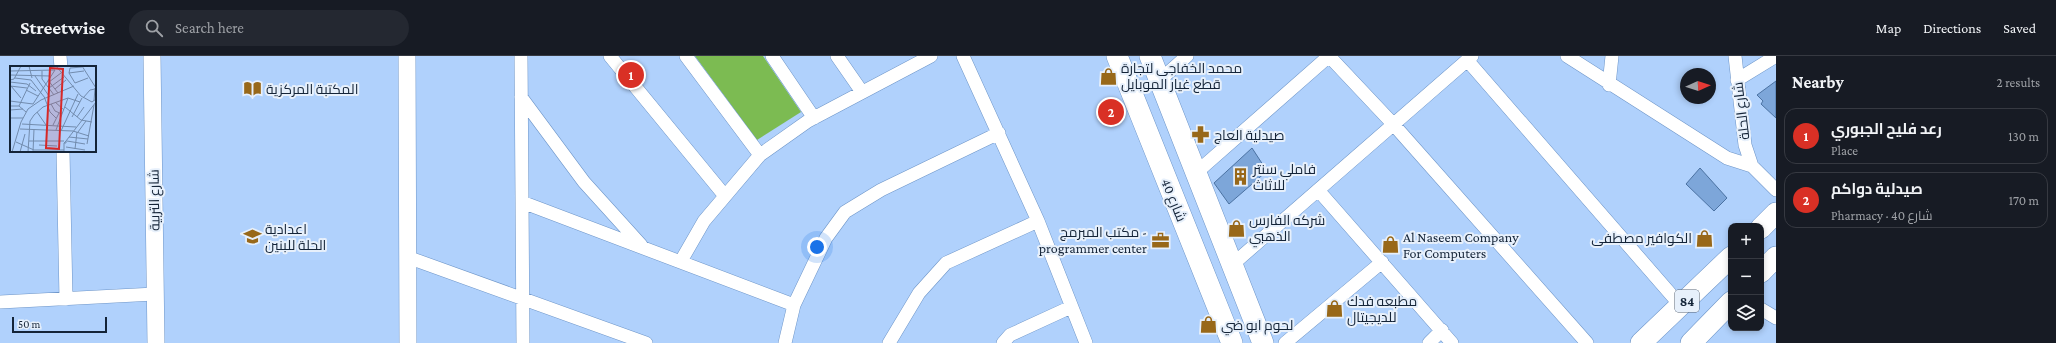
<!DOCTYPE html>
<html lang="en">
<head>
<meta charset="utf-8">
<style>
  :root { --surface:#171b24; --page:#242831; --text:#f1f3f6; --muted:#9ea1a6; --line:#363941; --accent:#d93025 }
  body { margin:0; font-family:"Crimson Pro",Cairo,serif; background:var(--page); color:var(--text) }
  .controls { position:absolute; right:12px; bottom:12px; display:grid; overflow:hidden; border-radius:8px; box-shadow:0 2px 6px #0003 }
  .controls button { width:36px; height:36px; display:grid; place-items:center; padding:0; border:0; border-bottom:1px solid var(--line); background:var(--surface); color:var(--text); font:20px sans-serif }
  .compass { position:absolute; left:1680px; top:12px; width:36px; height:36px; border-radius:50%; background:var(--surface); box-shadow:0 2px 6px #0003; rotate:87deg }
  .scale { position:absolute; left:12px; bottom:10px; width:95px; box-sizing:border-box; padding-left:4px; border:2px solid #142438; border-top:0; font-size:11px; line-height:14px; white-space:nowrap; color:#142438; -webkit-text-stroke:3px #e7f0fb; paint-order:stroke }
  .you { position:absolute; left:817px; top:191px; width:14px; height:14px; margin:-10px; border:3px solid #fff; border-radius:50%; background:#1a73e8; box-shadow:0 0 0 6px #1a73e833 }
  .badge { display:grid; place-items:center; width:26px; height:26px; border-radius:50%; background:var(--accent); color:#fff; font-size:13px; font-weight:700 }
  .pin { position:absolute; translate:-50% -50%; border:2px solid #fff; box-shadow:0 1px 4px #0006 }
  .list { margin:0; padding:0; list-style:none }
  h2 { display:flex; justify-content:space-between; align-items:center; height:52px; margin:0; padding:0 16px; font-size:17px }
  h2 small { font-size:13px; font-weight:400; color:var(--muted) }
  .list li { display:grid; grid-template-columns:26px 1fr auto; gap:12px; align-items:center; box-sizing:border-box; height:56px; margin:0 8px 8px; padding:0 8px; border:1px solid var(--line); border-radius:12px }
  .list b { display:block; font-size:15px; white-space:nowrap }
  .list p { margin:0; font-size:13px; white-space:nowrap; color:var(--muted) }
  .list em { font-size:13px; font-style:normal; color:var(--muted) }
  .icon { flex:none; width:22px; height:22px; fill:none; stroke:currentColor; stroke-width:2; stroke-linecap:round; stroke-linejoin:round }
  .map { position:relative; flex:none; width:1776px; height:287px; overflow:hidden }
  header { display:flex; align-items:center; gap:24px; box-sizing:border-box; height:56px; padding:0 20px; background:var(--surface); border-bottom:1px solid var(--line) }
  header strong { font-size:19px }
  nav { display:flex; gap:22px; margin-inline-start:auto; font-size:14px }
  .search { width:280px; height:36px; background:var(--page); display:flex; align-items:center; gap:10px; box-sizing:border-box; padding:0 14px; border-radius:22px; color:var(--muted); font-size:15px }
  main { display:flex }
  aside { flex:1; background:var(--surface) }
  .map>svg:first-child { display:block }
  .green { fill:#7cbb52 }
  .building { fill:#7da6d9; stroke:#4b72a2 }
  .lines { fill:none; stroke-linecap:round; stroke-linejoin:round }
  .minor-casing { stroke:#6d95c8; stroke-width:14 }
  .tertiary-casing { stroke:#6d95c8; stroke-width:18 }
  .primary-casing { stroke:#6d95c8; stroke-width:22 }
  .minor { stroke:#fff; stroke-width:13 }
  .tertiary { stroke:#fff; stroke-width:17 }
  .primary { stroke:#fff; stroke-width:21 }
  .labels { text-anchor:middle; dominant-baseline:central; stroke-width:4; stroke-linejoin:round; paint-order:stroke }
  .shield { fill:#e7f0fb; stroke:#536172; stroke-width:1 }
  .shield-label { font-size:13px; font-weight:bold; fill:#142438 }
  .poi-label { font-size:14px; fill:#142438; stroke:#e7f0fb; text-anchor:start }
  .street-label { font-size:14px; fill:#142438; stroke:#e7f0fb }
  .inset-road { fill:none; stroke:#728cae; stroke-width:1 }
  .view { fill:#d62828; fill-opacity:0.15; stroke:#d62828; stroke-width:2 }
  .inset-edge { fill:none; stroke:#142438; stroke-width:2 }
</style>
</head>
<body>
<header>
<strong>Streetwise</strong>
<div class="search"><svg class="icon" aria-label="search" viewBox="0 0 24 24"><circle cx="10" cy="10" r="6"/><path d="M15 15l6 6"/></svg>Search here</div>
<nav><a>Map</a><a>Directions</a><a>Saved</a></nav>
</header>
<main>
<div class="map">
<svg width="1776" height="287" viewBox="0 0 1776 287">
  <rect width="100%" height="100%" fill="#b0d1fc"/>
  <path class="green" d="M695 0H763L801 56 757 84Z"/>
  <path class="building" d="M1776 25V62L1761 48 1763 45 1757 39Z
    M1252 92 1267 115 1229 148 1214 127Z
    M1700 112 1727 142 1714 155 1686 128Z"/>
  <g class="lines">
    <defs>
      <path id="minor" d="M60 0 61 11
        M521 0 523 287
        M610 0 725 140
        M686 0 760 99
        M772 0 814 62
        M837 0 862 36
        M963 0 1038 165 1086 287
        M1329 0 1394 69 1587 287
        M1567 0 1727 102 1752 110 1776 134
        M1735 0 1745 89 1752 110
        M1467 4 1681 250
        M1161 23 1187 0
        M1737 24 1776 0
        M1609 29 1612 0
        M521 41 584 126 641 189
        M63 95 66 243
        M1197 116 1329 0
        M1318 134 1452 287
        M522 146 794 249
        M407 201 646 287
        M681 205 704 165 760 99 808 65 931 0
        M1233 208 1472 0
        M0 246 155 238
        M1761 253 1776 262
        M785 287 794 249 826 182 845 156 881 134 999 77
        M889 287 919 237 946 207 1038 165
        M1003 287 1010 279 1071 251
        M1285 287 1382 206
        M1429 287 1442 274"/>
      <path id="tertiary" d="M152 0 156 287
        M407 0 408 287"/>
      <path id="primary" d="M1117 0 1232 287
        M1150 0 1263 287
        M1761 172 1776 157
        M1761 216 1776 201
        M1641 287 1731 201
        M1691 287 1731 246"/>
    </defs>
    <use href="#minor" class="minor-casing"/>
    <use href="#tertiary" class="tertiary-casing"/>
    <use href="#primary" class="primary-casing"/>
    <use href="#minor" class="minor"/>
    <use href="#tertiary" class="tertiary"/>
    <use href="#primary" class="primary"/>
  </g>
  <defs>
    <symbol id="shop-bare" viewBox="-9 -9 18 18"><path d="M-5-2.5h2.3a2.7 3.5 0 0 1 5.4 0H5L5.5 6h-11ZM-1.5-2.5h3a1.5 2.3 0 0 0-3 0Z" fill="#986819" stroke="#e7f0fb" stroke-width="2.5" paint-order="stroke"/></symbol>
    <symbol id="library-bare" viewBox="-9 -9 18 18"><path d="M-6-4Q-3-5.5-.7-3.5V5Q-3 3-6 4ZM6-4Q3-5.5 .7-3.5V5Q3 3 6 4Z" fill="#986819" stroke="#e7f0fb" stroke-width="2.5" paint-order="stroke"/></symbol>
    <symbol id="pharmacy-bare" viewBox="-9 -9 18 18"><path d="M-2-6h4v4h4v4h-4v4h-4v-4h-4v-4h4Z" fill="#986819" stroke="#e7f0fb" stroke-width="2.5" paint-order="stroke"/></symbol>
    <symbol id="building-bare" viewBox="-9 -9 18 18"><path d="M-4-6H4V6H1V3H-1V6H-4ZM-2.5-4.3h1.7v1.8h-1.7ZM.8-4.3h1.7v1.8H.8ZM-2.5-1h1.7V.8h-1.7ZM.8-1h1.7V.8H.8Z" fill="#986819" stroke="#e7f0fb" stroke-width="2.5" paint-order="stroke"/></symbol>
    <symbol id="school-bare" viewBox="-9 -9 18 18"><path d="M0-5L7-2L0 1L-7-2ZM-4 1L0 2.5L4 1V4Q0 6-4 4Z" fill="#986819" stroke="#e7f0fb" stroke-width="2.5" paint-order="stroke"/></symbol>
    <symbol id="office-bare" viewBox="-9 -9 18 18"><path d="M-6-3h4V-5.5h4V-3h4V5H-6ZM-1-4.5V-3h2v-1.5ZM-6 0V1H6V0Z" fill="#986819" stroke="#e7f0fb" stroke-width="2.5" paint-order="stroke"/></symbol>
  </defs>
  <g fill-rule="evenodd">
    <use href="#shop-bare" x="1096" y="8" width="25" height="25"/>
    <use href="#library-bare" x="240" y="20" width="25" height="25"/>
    <use href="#pharmacy-bare" x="1188" y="66" width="25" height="25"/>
    <use href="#building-bare" x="1228" y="108" width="25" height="25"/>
    <use href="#shop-bare" x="1224" y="160" width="25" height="25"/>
    <use href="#school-bare" x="240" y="168" width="25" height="25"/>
    <use href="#shop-bare" x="1692" y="170" width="25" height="25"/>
    <use href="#office-bare" x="1148" y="172" width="25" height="25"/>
    <use href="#shop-bare" x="1378" y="176" width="25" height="25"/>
    <use href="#shop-bare" x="1322" y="240" width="25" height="25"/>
    <use href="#shop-bare" x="1196" y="256" width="25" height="25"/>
  </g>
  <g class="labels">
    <rect class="shield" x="1675" y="234" width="24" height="22" rx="3"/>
    <g class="shield-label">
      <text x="1687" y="245">84</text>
    </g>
    <g class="poi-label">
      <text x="1121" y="12">محمد الخفاجي لتجارة<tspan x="1121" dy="16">قطع غيار الموبايل</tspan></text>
      <text x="266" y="33">المكتبة المركزية</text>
      <text x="1214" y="79">صيدلية العاج</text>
      <text x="1253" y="113">فاملي سنتر<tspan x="1253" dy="16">للاثاث</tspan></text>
      <text x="1249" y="164">شركه الفارس<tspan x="1249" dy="16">الذهبي</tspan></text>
      <text x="265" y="173">اعدادية<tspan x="265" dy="16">الحلة للبنين</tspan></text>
      <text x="1147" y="176" text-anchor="end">مكتب المبرمج -<tspan x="1147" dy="16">programmer center</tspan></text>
      <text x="1403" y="181">Al Naseem Company<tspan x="1403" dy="16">For Computers</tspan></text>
      <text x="1692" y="182" text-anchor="end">الكوافير مصطفى</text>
      <text x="1347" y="245">مطبعه فدك<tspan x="1347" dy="16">للديجيتال</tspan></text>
      <text x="1221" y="269">لحوم ابو ضي</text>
    </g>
    <g class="street-label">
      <text transform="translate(1741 55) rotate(-97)">شارع الحلة</text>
      <text transform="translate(154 144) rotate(-91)">شارع التربية</text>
      <text transform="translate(1174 144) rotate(68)">شارع 40</text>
    </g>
  </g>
  <g transform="translate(10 10)">
    <rect width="86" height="86" fill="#b0d1fc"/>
    <path class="inset-road" d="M19 0 22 12M46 0 71 30 82 36 86 33M72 0 86 22M0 5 45 4M32 5V13L44 29M59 7 60 2 72 1M0 9 40 10M25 10 39 30M5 12 21 14 35 32M0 14 4 13 11 0M38 14 48 27M0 16 17 18 26 25M39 16 51 7M65 17 59 7 74 5M65 17 78 12M0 20 17 22M1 20 11 32M39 22 54 11M45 23 56 14M16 24 28 30M73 32 80 24 85 23M35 33 40 46 46 52M0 35 23 38M84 35 85 22M45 36 54 44M23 38 45 4M41 38 45 45 52 48M0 40H9L16 46M9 40 20 17M55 41 71 54 82 56M0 44 13 43M27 46 36 59M62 51 72 32M67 51 74 41M0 52H13M12 58 66 61M43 59 49 47M10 63 63 65 79 70M46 64 58 32M51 65 68 28M68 66 76 55M59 71 78 73M19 75H54M56 75 86 36M57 75 75 78M6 76 24 84H54M54 77 56 75V77H54V86M77 78 84 39M29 79 47 80M56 81 75 84M65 83 67 66M2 86 11 56 18 43 31 34 64 20M10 86 15 68M18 86 20 55 24 49 33 41 58 32 70 36M23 86 24 63"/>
    <path class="view" d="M40 2 53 3 49 83 36 82Z"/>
    <rect width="86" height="86" class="inset-edge"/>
  </g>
</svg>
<div class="controls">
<button>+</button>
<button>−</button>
<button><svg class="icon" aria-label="layers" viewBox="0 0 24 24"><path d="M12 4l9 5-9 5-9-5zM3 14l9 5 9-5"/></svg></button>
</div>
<svg class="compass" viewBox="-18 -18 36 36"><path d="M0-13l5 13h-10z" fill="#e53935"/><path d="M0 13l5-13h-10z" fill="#9ea1a6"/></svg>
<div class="scale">50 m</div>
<div class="you"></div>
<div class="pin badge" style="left:631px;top:19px">1</div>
<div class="pin badge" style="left:1111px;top:56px">2</div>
</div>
<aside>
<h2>Nearby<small>2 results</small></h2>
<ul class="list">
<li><span class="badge">1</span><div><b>رعد فليح الجبوري</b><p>Place</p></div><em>130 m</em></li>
<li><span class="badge">2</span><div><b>صيدلية دواكم</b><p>Pharmacy · شارع 40</p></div><em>170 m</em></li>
</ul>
</aside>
</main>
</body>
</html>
